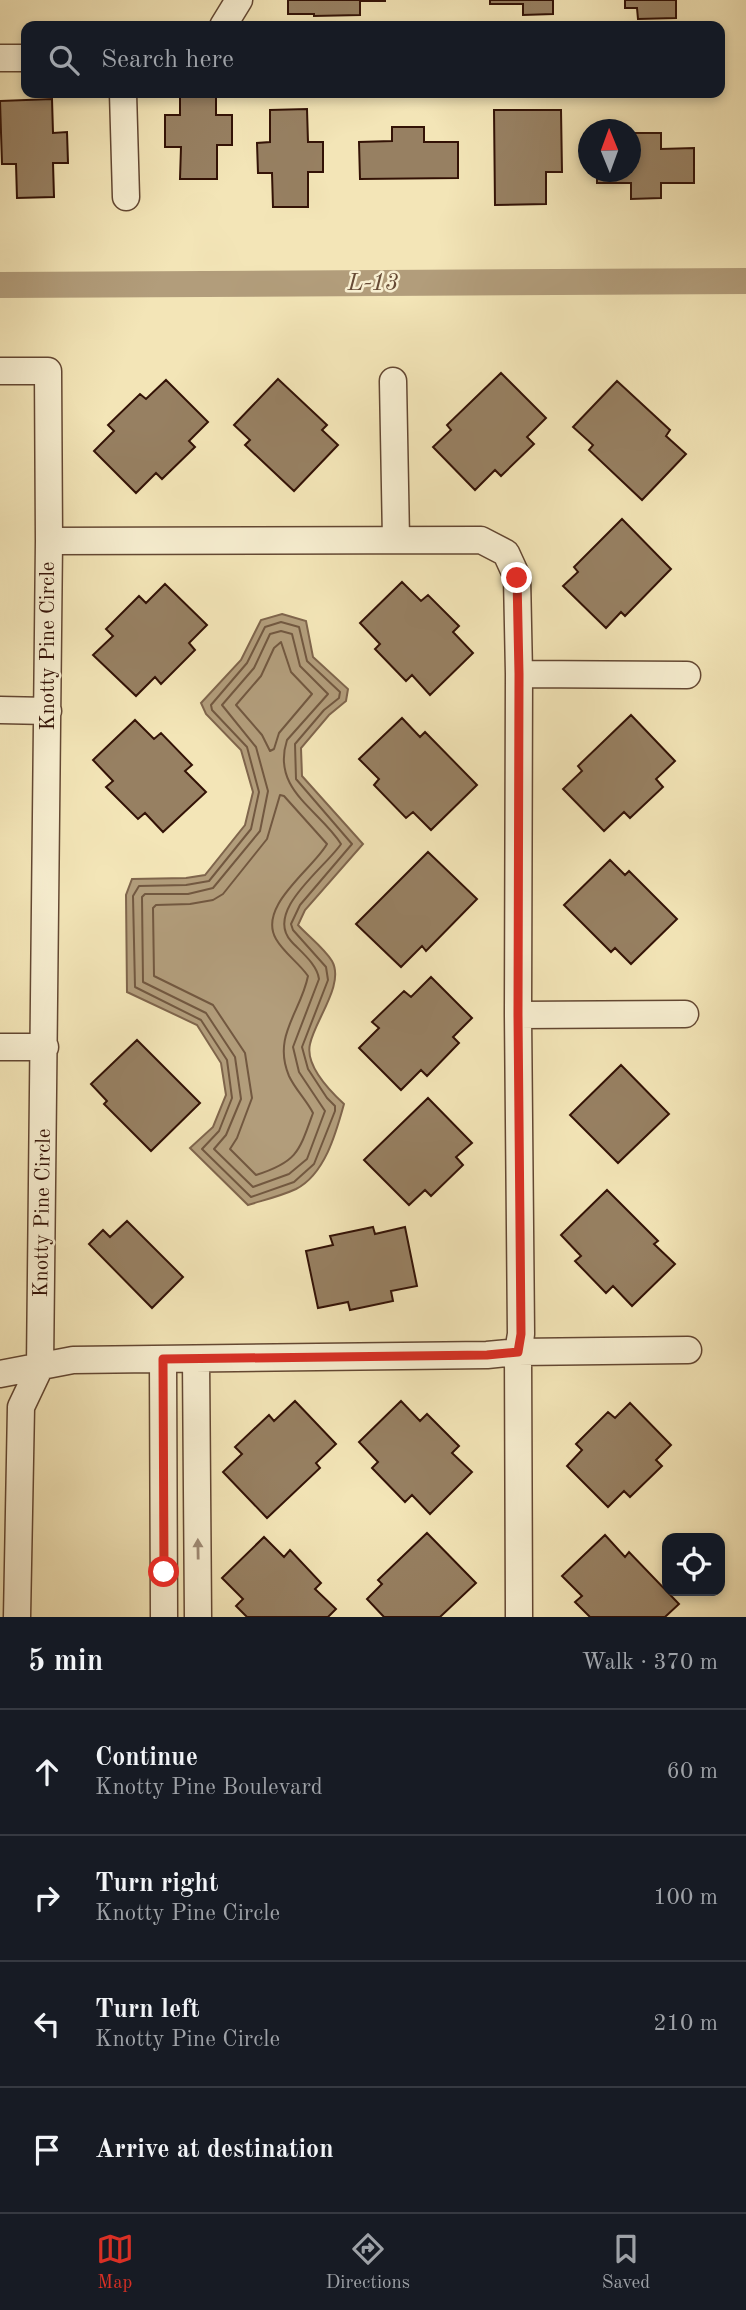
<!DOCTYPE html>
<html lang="en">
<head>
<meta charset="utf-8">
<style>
  :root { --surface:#171b24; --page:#20242c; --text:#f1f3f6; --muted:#9ea1a6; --line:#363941; --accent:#d93025 }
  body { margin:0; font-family:"Old Standard TT",serif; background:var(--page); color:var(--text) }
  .controls { position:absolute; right:21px; bottom:21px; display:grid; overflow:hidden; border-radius:14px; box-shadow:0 4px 10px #0003 }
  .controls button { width:63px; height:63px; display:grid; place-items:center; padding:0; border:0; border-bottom:2px solid var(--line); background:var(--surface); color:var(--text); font:35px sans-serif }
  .compass { position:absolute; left:578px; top:119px; width:63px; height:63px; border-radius:50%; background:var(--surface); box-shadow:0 4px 10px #0003; rotate:359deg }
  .stop { position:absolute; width:21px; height:21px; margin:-16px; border:5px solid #d93025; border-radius:50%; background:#fff }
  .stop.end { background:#d93025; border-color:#fff; box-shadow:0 2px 7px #0008 }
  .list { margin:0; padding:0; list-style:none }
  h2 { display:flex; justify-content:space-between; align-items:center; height:91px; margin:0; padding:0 28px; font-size:30px }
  h2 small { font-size:23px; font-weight:400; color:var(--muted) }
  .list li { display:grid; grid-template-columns:46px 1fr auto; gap:21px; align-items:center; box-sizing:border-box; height:126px; padding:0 28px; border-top:2px solid var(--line) }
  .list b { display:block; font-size:26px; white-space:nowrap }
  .list p { margin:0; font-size:23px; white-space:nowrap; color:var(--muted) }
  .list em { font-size:23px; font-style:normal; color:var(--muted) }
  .icon { flex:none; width:38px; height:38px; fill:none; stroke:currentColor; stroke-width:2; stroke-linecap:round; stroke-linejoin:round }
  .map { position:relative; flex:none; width:746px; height:1617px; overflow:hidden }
  .search { position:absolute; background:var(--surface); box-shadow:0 4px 10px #0003; left:21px; right:21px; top:21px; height:77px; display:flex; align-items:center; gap:18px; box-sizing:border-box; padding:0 24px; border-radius:14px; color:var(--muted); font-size:26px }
  .sheet { height:595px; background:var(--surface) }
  nav { display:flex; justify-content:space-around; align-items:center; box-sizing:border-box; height:98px; border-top:2px solid var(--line); background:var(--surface); font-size:19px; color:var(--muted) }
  nav a { display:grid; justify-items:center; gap:4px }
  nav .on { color:var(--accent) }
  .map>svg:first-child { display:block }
  .water { fill:#b29d7b; stroke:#7f654c; stroke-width:2 }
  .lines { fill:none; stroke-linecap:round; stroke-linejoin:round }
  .shore { stroke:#725840; stroke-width:2 }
  .canal { stroke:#b29d7b; stroke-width:26 }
  .building { fill:#978062; stroke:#331206; stroke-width:2 }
  .minor-casing { stroke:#634732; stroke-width:29 }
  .minor { stroke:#f7eed0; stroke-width:26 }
  .oneway { fill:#9f8b75 }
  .route { stroke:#d93025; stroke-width:9 }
  .labels { text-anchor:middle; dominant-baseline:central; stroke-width:5; stroke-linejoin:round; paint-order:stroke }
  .street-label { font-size:21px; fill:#331206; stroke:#f7eed0 }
  .water-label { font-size:23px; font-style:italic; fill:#664a35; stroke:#f7eed0 }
</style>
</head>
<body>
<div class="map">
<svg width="746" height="1617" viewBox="0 0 746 1617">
  <rect width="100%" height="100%" fill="#f3e5b7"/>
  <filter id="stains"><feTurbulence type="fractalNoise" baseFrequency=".00286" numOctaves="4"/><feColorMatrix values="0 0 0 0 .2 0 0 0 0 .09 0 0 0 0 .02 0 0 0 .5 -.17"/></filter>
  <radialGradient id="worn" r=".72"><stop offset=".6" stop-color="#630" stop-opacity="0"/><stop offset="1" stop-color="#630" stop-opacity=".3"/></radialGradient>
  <path class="water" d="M282 614 306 621 313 657 348 689 346 701 329 715 301 748 302 776 363 844 305 910 298 925C308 936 324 948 332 961 345 984 315 1020 310 1044 305 1065 330 1091 344 1104 336 1133 325 1174 296 1189 281 1196 264 1200 248 1205L190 1148 213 1127 226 1095 221 1063 197 1025 127 992 126 895 132 879 186 878 205 875 245 825 253 792 241 750 206 714 201 703 241 660 261 620Z"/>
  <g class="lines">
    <path class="shore" d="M281 622 299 627 307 661 340 692 339 698 324 710 295 744 296 779 352 844 300 905 291 924 293 930 326 967 328 980 302 1047 308 1069 327 1098 335 1106V1111L314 1164 294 1182 251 1197 202 1149 219 1131 232 1098 227 1060 201 1020 135 987 133 896 139 886 186 885 209 881 251 829 259 792 247 747 212 710 211 705 247 663 265 627Z
      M281 631 292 634 300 666 328 694 287 740C271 790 319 809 341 844 325 868 264 911 291 941 301 952 317 964 319 979L293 1047 299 1072 325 1111 307 1159 289 1174 253 1187 214 1149 226 1135 241 1099 235 1057 206 1013 143 982 142 897 145 894H188L213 888 260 831 268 791 256 747 222 705 254 668 270 634Z
      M281 642 291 672 312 694 279 733 274 749 270 751 262 735 236 705 261 676 274 648Z
      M280 795 284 796 327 844C313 869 257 906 276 939 284 953 299 963 308 976 301 1012 272 1036 289 1076 295 1089 307 1101 313 1113 299 1152 297 1162 256 1175L230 1149 237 1138 252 1098 245 1053 213 1005 154 976 153 908 156 905 190 904 213 900 223 894 267 839Z"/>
    <path class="canal" d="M0 285 746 281"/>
  </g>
  <path class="building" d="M288 0H385V1H360V15L314 16V14H288Z
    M490 0H553V14L523 15V4H490Z
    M625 0H676V18L638 19 637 8H625Z
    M180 93H216V115H232V145H217V179H180L181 147H165V115H180Z
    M52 99 53 133 67 132 68 163H53L54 197 17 198 16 164H2L0 101Z
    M307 109 308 142H323V172H308V207H273L272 173H258L257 143 270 142V110Z
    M494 110H561L562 172H546V204L495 205Z
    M392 127H424V142H458V178L360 179 359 142 392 141Z
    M630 133H661V149L694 148V183H661V198L631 199V183H597V172H630Z
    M501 373 546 418 527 437 534 444 501 476 495 470 475 490 433 447 451 430 447 425Z
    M278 379 327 425 322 430 338 445 294 491 245 445 250 440 234 425Z
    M166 380 208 422 189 441 195 447 162 479 156 473 136 493 94 451 114 431 108 425 140 394 146 399Z
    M617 381 670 430 666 436 686 454 642 500 589 450 593 445 573 427Z
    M622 519 671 569 625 616 621 612 606 628 563 586 578 572 574 567Z
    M402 582 421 601 428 595 459 626 453 632 473 653 430 695 412 675 406 681 375 649 380 644 360 623Z
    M165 584 207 625 189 643 195 650 161 684 155 677 136 696 93 655 113 636 106 629 139 596 146 603Z
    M631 715 675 761 656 779 663 787 630 818 624 812 604 831 563 789 582 771 578 766Z
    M402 718 420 737 425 732 477 785 431 830 413 812 406 818 374 785 379 779 359 759Z
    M135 720 154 739 161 733 192 765 185 771 206 792 163 832 145 813 138 819 106 787 113 781 93 760Z
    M428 852 477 899 426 951 422 946 401 967 356 924Z
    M610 860 625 875 629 871 677 919 631 964 615 948 611 952 564 905Z
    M431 977 472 1018 453 1037 459 1043 427 1076 421 1070 401 1090 359 1048 379 1028 372 1022 404 991 411 997Z
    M137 1040 200 1103 151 1151 104 1104 107 1101 91 1084Z
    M621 1065 669 1114 618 1163 570 1115Z
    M428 1098 472 1143 456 1157 463 1165 431 1196 425 1190 409 1205 364 1160Z
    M607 1190 658 1241 654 1244 675 1264 632 1306 613 1286 606 1293 575 1261 581 1256 561 1235Z
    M127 1221 183 1277 152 1308 89 1244 103 1230 110 1237Z
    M373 1227 375 1234 405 1227 417 1286 391 1291 393 1301 350 1310 348 1302 318 1308 306 1251 333 1245 330 1236Z
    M295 1401 336 1444 316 1463 320 1468 267 1518 223 1472 242 1454 235 1447 269 1415 274 1421Z
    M401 1401 420 1421 427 1414 459 1446 452 1453 472 1472 430 1514 412 1495 405 1502 372 1468 378 1462 359 1442Z
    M630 1403 671 1445 656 1460 662 1466 630 1497 624 1491 608 1507 567 1466 582 1450 576 1444 608 1412 615 1418Z
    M427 1533 476 1583 440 1617H384L367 1599 382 1584 378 1580Z
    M605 1535 625 1557 629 1552 679 1604 665 1617H590L575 1602 582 1596 562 1576Z
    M264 1537 284 1557 290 1550 321 1583 315 1589 336 1609 328 1617H247L236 1606 243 1599 222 1578Z"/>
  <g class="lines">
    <defs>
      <path id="minor" d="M223 26 239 0
        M0 58H26
        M123 93 126 197
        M0 371H48L49 541
        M393 381 396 539
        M519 674 687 675
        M0 710 48 711
        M518 1015 685 1014
        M0 1047H45
        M163 1359 164 1617
        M196 1359 198 1617
        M0 1374 73 1360 487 1355 518 1352 521 1334 518 1015 519 674 517 577 506 553 481 540 49 541 40 1367 21 1407 17 1617
        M519 1617 518 1352 688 1350"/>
    </defs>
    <use href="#minor" class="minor-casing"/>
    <use href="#minor" class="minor"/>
  </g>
  <defs><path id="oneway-solid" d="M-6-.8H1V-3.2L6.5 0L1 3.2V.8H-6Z" transform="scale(1.75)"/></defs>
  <use class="oneway" href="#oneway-solid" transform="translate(198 1549) rotate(-91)"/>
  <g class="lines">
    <path class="route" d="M164 1572 163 1359 487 1355 518 1352 521 1334 518 1015 519 674 517 578"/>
  </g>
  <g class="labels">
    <g class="street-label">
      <text transform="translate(48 646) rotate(-90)">Knotty Pine Circle</text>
      <text transform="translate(43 1213) rotate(-89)">Knotty Pine Circle</text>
    </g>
    <g class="water-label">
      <text x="373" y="283">L-13</text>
    </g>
  </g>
  <rect width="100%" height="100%" filter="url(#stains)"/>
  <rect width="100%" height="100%" fill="url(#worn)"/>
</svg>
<div class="controls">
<button><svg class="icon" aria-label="locate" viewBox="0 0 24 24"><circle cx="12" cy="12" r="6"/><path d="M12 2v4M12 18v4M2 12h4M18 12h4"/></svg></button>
</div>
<svg class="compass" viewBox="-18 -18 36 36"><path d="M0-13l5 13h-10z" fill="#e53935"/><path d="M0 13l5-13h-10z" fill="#9ea1a6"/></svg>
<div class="stop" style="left:164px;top:1572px"></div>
<div class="stop end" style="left:517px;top:578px"></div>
<div class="search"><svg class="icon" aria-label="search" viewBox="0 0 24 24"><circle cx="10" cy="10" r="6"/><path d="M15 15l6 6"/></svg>Search here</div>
</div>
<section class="sheet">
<h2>5 min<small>Walk · 370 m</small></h2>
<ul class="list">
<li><svg class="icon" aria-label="ahead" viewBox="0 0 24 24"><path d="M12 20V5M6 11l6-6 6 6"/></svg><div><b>Continue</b><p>Knotty Pine Boulevard</p></div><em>60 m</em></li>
<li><svg class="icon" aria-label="right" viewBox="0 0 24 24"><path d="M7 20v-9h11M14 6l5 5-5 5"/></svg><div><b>Turn right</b><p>Knotty Pine Circle</p></div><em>100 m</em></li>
<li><svg class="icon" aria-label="left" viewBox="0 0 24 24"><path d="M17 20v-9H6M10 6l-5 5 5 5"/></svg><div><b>Turn left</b><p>Knotty Pine Circle</p></div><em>210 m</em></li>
<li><svg class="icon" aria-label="arrive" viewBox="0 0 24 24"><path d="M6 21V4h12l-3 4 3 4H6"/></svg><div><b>Arrive at destination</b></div></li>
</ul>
</section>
<nav>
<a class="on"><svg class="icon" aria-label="map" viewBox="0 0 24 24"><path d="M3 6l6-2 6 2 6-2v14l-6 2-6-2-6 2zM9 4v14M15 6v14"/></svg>Map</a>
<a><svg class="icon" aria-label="directions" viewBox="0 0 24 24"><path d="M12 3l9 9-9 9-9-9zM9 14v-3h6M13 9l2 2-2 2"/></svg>Directions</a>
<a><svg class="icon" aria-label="saved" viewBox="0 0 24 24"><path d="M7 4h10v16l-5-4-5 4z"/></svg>Saved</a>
</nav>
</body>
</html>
